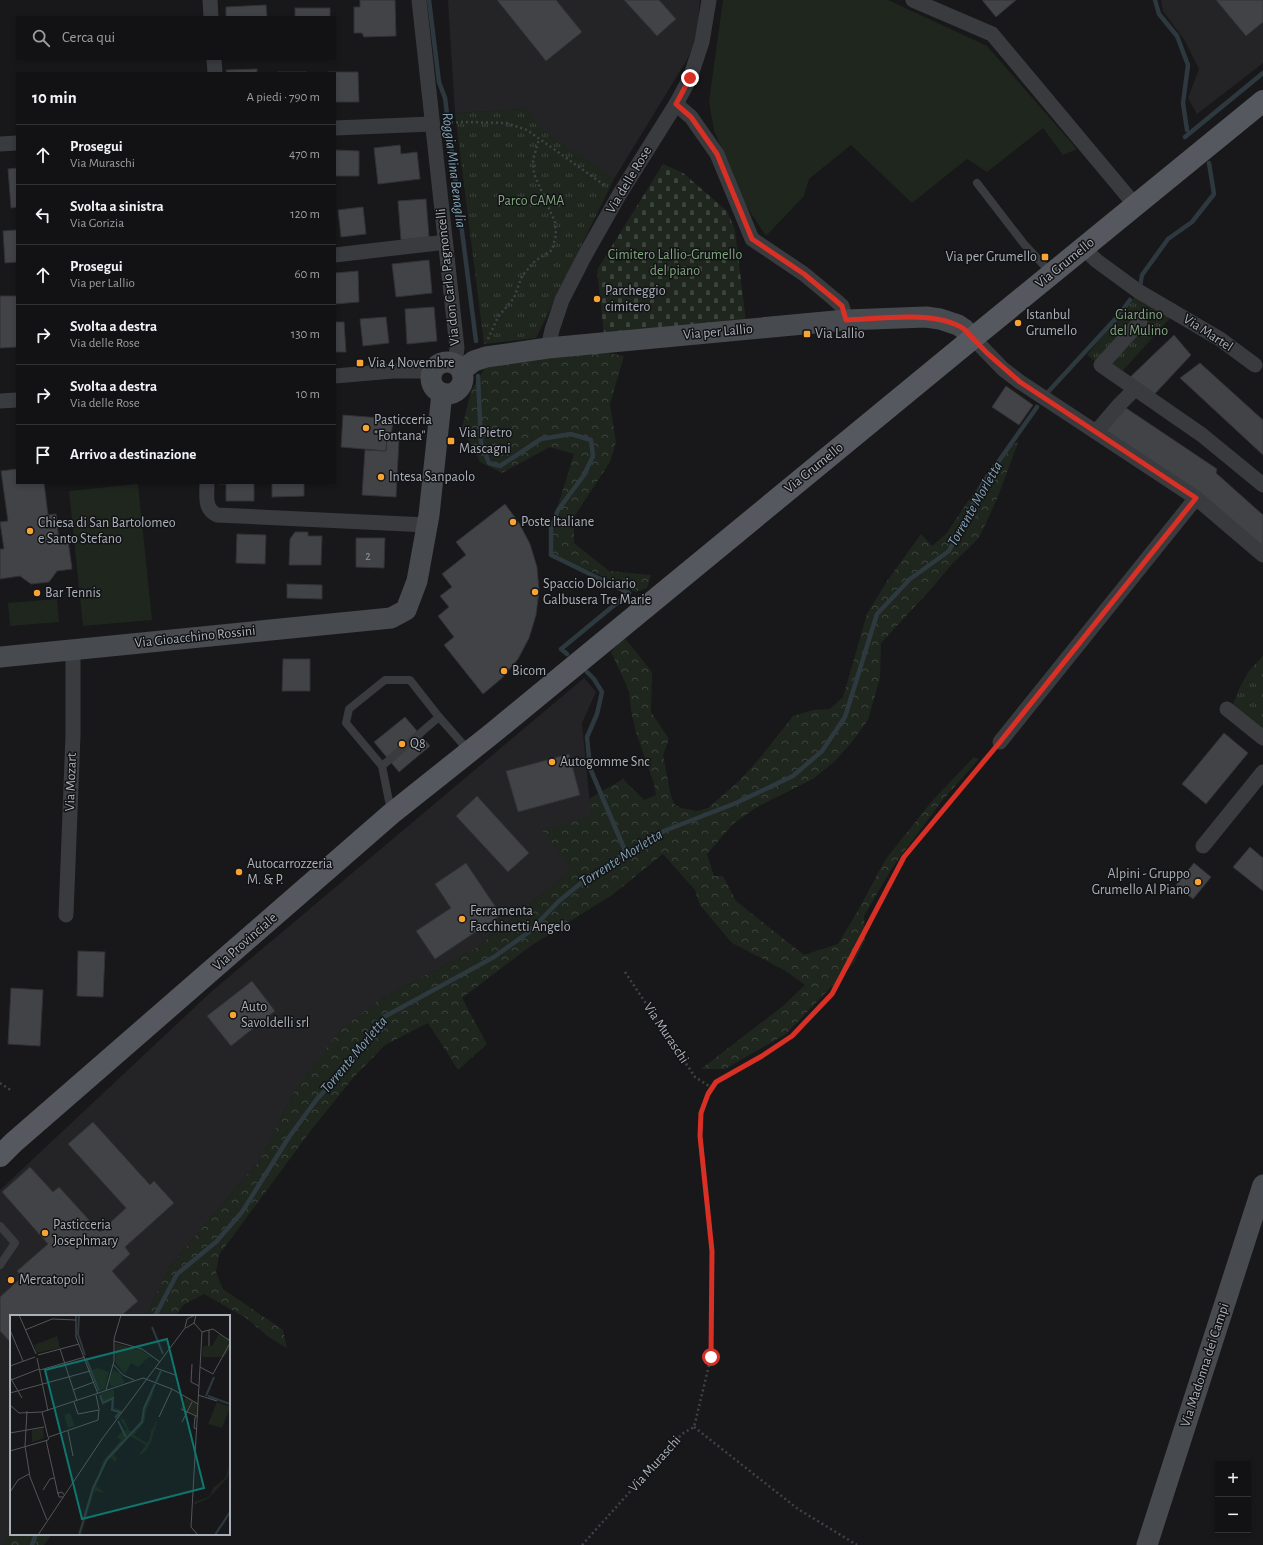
<!DOCTYPE html>
<html lang="it">
<meta charset="utf-8">
<style>
body{margin:0;font-family:"Alegreya Sans",sans-serif;background:#1b1b1d;color:#f1f3f6}
.controls{position:absolute;right:12px;bottom:12px;display:grid;overflow:hidden;border-radius:0px;box-shadow:0 2px 6px #0003}
.controls button{width:36px;height:36px;display:grid;place-items:center;padding:0;border:0;border-bottom:1px solid #313234;background:#121214;color:#f1f3f6;font:20px sans-serif}
.stop{position:absolute;width:12px;height:12px;margin:-9px;border:3px solid #d93025;border-radius:50%;background:#fff}
.stop.end{background:#d93025;border-color:#fff;box-shadow:0 1px 4px #0008}
.list{margin:0;padding:0;list-style:none}
h2{display:flex;justify-content:space-between;align-items:center;height:52px;margin:0;padding:0 16px;font-size:17px}
h2 small{font-size:13px;font-weight:400;color:#9c9ea0}
.list li{display:grid;grid-template-columns:26px 1fr auto;gap:12px;align-items:center;box-sizing:border-box;height:60px;padding:0 16px;border-top:1px solid #313234}
.list b{display:block;font-size:15px;white-space:nowrap}
.list p{margin:0;font-size:13px;white-space:nowrap;color:#9c9ea0}
.list em{font-size:13px;font-style:normal;color:#9c9ea0}
.icon{flex:none;width:22px;height:22px;fill:none;stroke:currentColor;stroke-width:2;stroke-linecap:round;stroke-linejoin:round}
.map{position:relative;flex:none;width:1263px;height:1545px;overflow:hidden}
.search{position:absolute;background:#121214;box-shadow:0 2px 6px #0003;left:16px;top:16px;width:320px;height:44px;display:flex;align-items:center;gap:10px;box-sizing:border-box;padding:0 14px;border-radius:0px;color:#9c9ea0;font-size:15px}
.panel{position:absolute;background:#121214;box-shadow:0 2px 6px #0003;left:16px;top:72px;width:320px;height:412px;border-radius:0px}
.map>svg:first-child{display:block}
.built{fill:#242427}
.green{fill:#1e261e}
.forest{fill:url(#forest-crowns)}
.cemetery{fill:url(#cemetery-stones)}
.park{fill:url(#park-tufts)}
.lines{fill:none;stroke-linecap:round;stroke-linejoin:round}
.stream{stroke:#2d393f;stroke-width:4.5}
.building{fill:#424347;stroke:#323236}
.path{stroke:#3f4246;stroke-width:2.5;stroke-dasharray:2 3;stroke-linecap:butt}
.lane{stroke:#393b3f;stroke-width:8}
.street{stroke:#393b3f;stroke-width:15}
.secondary{stroke:#474a4f;stroke-width:21}
.primary{stroke:#55585e;stroke-width:22}
.route{stroke:#d93025;stroke-width:5}
.poi-dot{fill:#f8a333;stroke:#131315;stroke-width:1.5}
.labels{text-anchor:middle;dominant-baseline:central;stroke-width:3;stroke-linejoin:round;paint-order:stroke}
.number-label{font-size:12px;fill:#90959d}
.street-label{font-size:14px;fill:#aab0ba;stroke:#131315}
.park-label{font-size:14px;fill:#82a680;stroke:#131315}
.poi-label{font-size:14px;fill:#aab0ba;stroke:#131315;text-anchor:start}
.water-label{font-size:15px;font-style:italic;fill:#80a2b6;stroke:#131315}
.inset-river{fill:none;stroke:#2d393f;stroke-width:2}
.inset-road{fill:none;stroke:#52555a;stroke-width:1}
.view{fill:#0f766e;fill-opacity:0.15;stroke:#0f766e;stroke-width:2}
.inset-edge{fill:none;stroke:#aab0ba;stroke-width:2}
</style>
<div class="map">
<svg width="1263" height="1545" viewBox="0 0 1263 1545">
<defs>
<pattern id="forest-crowns" width="20" height="18" patternUnits="userSpaceOnUse"><rect width="20" height="18" fill="#1e261e"/><path d="M2 6a3 3 0 1 1 6 0M12 15a3 3 0 1 1 6 0" fill="none" stroke="#3c433d"/></pattern>
<pattern id="cemetery-stones" width="16" height="16" patternUnits="userSpaceOnUse"><rect width="16" height="16" fill="#1e261e"/><path d="M2 7V4a2 2 0 0 1 4 0v3zM10 15v-3a2 2 0 0 1 4 0v3z" fill="#3c433d"/></pattern>
<pattern id="park-tufts" width="24" height="20" patternUnits="userSpaceOnUse"><rect width="24" height="20" fill="#1e261e"/><path d="M3 7l-1-3M5 7V3M7 7l1-3M15 17l-1-3M17 17v-4M19 17l1-3" fill="none" stroke="#3c433d"/></pattern>
</defs>
<rect width="100%" height="100%" fill="#18181a"/>
<!-- built -->
<g class="built">
<path d="M448,0H700L696,42L685,63L614,179L545,133L526,109L455,113Z"/>
<path d="M1161,0H1263V63L1197,114L1188,98L1199,69L1185,41L1163,11Z"/>
<path d="M584,678L596,692L582,723L591,815L571,870L476,948L379,1000L295,1090L261,1159L169,1267L146,1316H11V1532L3,1545H0V1190L211,992Z"/>
</g>
<!-- green -->
<g class="green">
<path d="M723,0H888L987,46L1077,149L1063,155L1043,128L987,172L967,159L912,203L851,145L809,179L804,196L766,236L739,195L730,168L714,130L709,102Z"/>
<path d="M138,484L152,620L83,626L69,491Z"/>
<path d="M57,599L59,622L10,626L8,603Z"/>
</g>
<!-- forest -->
<g class="forest">
<path d="M601,352L624,356L610,404L616,442L610,462L574,517V543L609,571L651,575L647,588L636,592L593,572L551,555V528L574,454L550,447L502,473L480,462L462,428L471,391L487,364Z"/>
<path d="M1019,440L997,499L979,538L952,564L932,588L881,643L880,678L868,720L852,742L835,761L813,779L757,807L733,824L707,854L714,876H723L736,901L804,955L838,944L860,907L885,860L932,801L974,757L979,759L941,802L892,868L864,916L865,940L854,963L786,1034L725,1069H701L783,1006L805,985L784,970L732,943L700,905L695,890L663,854L612,895L532,945L462,998L487,1044L458,1070L428,1023L385,1045L353,1078L312,1129L219,1255L216,1272L223,1289L283,1330L287,1348L270,1338L246,1318L204,1294L183,1305L176,1316H146L169,1267L261,1159L295,1090L340,1030L379,1000L476,948L571,870L543,831L591,815L589,799L623,779L644,800L656,795L654,784L635,729L631,710L629,691L611,652L624,637L652,672L651,712L669,739L663,755L671,796L674,804L681,808L697,811L708,808L739,781L759,759L793,716L813,710L830,709L843,697L867,614L887,581L921,534L932,546L946,534L993,464Z"/>
<path d="M11,1532V1534H52L44,1545H3Z"/>
</g>
<!-- cemetery -->
<path class="cemetery" d="M663,164L683,173L727,211L735,230L746,322L604,334L597,270Z"/>
<!-- park -->
<g class="park">
<path d="M526,109L546,133L614,179L536,338L484,344L455,113Z"/>
<path d="M1138,293L1173,315L1117,377L1087,355Z"/>
<path d="M1263,656V740L1229,713L1240,687L1249,671Z"/>
</g>
<g class="lines">
<!-- stream -->
<g class="stream">
<path d="M429,0L439,82L445,98L476,341"/>
<path d="M1155,0L1159,14L1177,36L1188,65L1183,103L1187,130"/>
<path d="M1185,137L1263,73"/>
<path d="M1140,287L1142,275L1168,239L1192,222L1214,194L1209,163"/>
<path d="M478,376L481,443L489,463L500,466L541,439L571,434L591,440L593,456L584,475L558,510L551,528V555L629,593L561,649L567,654"/>
<path d="M1048,392L1118,316L1130,300"/>
<path d="M587,672L594,679L602,692L597,714L587,737L590,768L626,853"/>
<path d="M155,1316L177,1274L216,1242L242,1212L289,1137L317,1099L353,1060L384,1017L494,957L529,932L559,901L591,875L626,853L664,831L736,803L793,776L822,751L845,717L877,614L910,579L949,551L984,482L1037,407"/>
<path d="M32,1545L36,1534"/>
</g>
</g>
<!-- building -->
<g class="building">
<path d="M360,0H395L396,36L364,37L362,33H354V7H360Z"/>
<path d="M497,0H556L582,32L546,61Z"/>
<path d="M624,0H659L676,19L657,36Z"/>
<path d="M982,0H1016L996,17Z"/>
<path d="M1216,0H1263V22L1246,36Z"/>
<path d="M266,5L267,17H226V7Z"/>
<rect x="295" y="8" width="35" height="9"/>
<path d="M257,69V73H227L226,70Z"/>
<rect x="278" y="72" width="28" height="1"/>
<path d="M328,72H358L359,102H335V73Z"/>
<path d="M400,145L401,154L417,152L420,179L378,184L374,148Z"/>
<path d="M335,150L359,151V176H335Z"/>
<path d="M17,168V207L11,208L8,169Z"/>
<path d="M426,199L429,237L401,240L398,201Z"/>
<path d="M363,207L366,234L341,237L338,210Z"/>
<path d="M17,230V262L5,263L3,231Z"/>
<path d="M429,260L432,293L396,297L392,264Z"/>
<path d="M358,271L359,302L335,304V273Z"/>
<path d="M0,296H17V347L0,348Z"/>
<path d="M434,307L437,341L407,344L405,309Z"/>
<path d="M386,317L389,343L363,346L360,319Z"/>
<path d="M335,322H344L346,352H335Z"/>
<path d="M1174,335L1191,355L1150,399L1125,382Z"/>
<path d="M1200,363L1263,420V455L1180,378Z"/>
<path d="M1006,386L1033,405L1019,425L992,407Z"/>
<path d="M1120,404L1217,469L1216,473L1263,515V550L1099,430Z"/>
<path d="M343,415L393,419L391,438H387L386,451L341,447Z"/>
<path d="M387,438L399,439L396,497L362,495L365,450L386,451Z"/>
<path d="M17,469V483H44L48,515L56,514L59,541L68,540L72,569L57,571L49,582L31,584L20,576L0,579V549H4L0,522L8,521L1,471Z"/>
<path d="M219,483H254V501H226V484H219Z"/>
<path d="M272,483H304V496L272,497Z"/>
<path d="M505,504L519,523L530,544L537,567L539,591L536,615L529,638L518,659L502,678L483,694L444,645L454,637L438,616L449,607L440,596L452,587L442,574L466,555L456,542Z"/>
<path d="M295,532H308V536H322L321,565H289L290,539Z"/>
<path d="M237,534L266,535L265,564L236,563Z"/>
<path d="M356,538H385L384,568L356,567Z"/>
<path d="M287,584L322,585V599L287,598Z"/>
<path d="M283,659H310V691H282Z"/>
<path d="M405,717L430,746L399,772L374,742Z"/>
<path d="M1224,733L1248,753L1206,804L1182,784Z"/>
<path d="M569,754L580,795L518,812L506,771Z"/>
<path d="M477,796L529,853L508,872L456,816Z"/>
<path d="M1250,847L1263,858V891L1233,867Z"/>
<path d="M466,863L501,915L435,959L416,931L451,908L435,884Z"/>
<path d="M1194,863L1211,877L1193,899L1176,885Z"/>
<path d="M78,951L105,952L103,997L77,996Z"/>
<path d="M252,981L275,1011L231,1046L207,1016Z"/>
<path d="M11,988L43,990L40,1046L8,1044Z"/>
<path d="M93,1122L150,1185L154,1181L174,1203L125,1247L130,1254L112,1271L138,1301L121,1316H11V1343L0,1331V1297L22,1277L17,1271L48,1244L2,1192L30,1167L53,1192L59,1187L100,1232L126,1208L68,1144Z"/>
</g>
<g class="lines">
<!-- path -->
<g class="path">
<path d="M446,123L462,122L506,123L527,130L607,187"/>
<path d="M488,339L498,317L514,298L522,276L535,261L552,250L556,235L555,222L534,174L533,160L539,139"/>
<path d="M625,972L695,1077L712,1088"/>
<path d="M0,1083L12,1091"/>
<path d="M694,1427L798,1509L857,1545"/>
<path d="M582,1545L682,1434L694,1427L711,1357L712,1251L700,1136L701,1113L708,1095L716,1082L761,1057L792,1036L832,994L904,857L992,752"/>
</g>
<!-- lane -->
<g class="lane">
<path d="M977,183L1024,244L1051,273"/>
<path d="M382,766L346,723L349,709L385,680H410L439,717"/>
<path d="M391,811L382,766L439,717L469,751"/>
<path d="M0,1226L15,1243L0,1265"/>
</g>
<!-- street -->
<g class="street">
<path d="M210,0L211,17"/>
<path d="M419,0L457,348L455,363"/>
<path d="M913,0L992,34L1135,205"/>
<path d="M214,59L215,73"/>
<path d="M676,104L691,117L717,154L752,239L804,274L834,299L842,306L846,320"/>
<path d="M335,128L431,124"/>
<path d="M0,144L17,143"/>
<path d="M1083,248L1097,261L1138,291L1220,339L1255,365"/>
<path d="M335,255L438,243L445,241"/>
<path d="M1140,322L1101,365L1202,435L1263,485"/>
<path d="M973,338L1003,369L1020,382L1196,498L1263,555"/>
<path d="M548,348L552,330L562,300L584,257L619,195L676,104L690,78L702,42L709,0"/>
<path d="M335,376L393,371H432"/>
<path d="M0,401L17,400"/>
<path d="M1096,432L1120,404L1135,389"/>
<path d="M207,483C207,496 204,509 217,515L427,525"/>
<path d="M1227,709L1263,738"/>
<path d="M1000,742L1196,498"/>
<path d="M1203,846L1263,772"/>
<path d="M66,915L73,735V649"/>
</g>
<!-- secondary -->
<g class="secondary">
<circle cx="447" cy="378" r="16"/>
<path d="M462,370L474,361L486,357L548,348L846,320L926,317L940,319L958,325L964,329L973,338"/>
<path d="M0,657L391,618L406,610L417,581L429,515L442,393"/>
<path d="M1147,1545L1263,1185"/>
</g>
<!-- primary -->
<path class="primary" d="M0,1156L13,1143L391,814L494,732L973,338L1263,101"/>
</g>
<g class="lines">
<!-- route -->
<path class="route" d="M690,78L676,104L691,117L717,154L752,239L804,274L834,299L842,306L846,320C879,319 936,310 964,329L987,353L1020,382L1196,498L1000,742L904,857L832,994L792,1036L762,1056L716,1082L708,1094L701,1113L700,1136L712,1251L711,1357"/>
</g>
<!-- markers -->
<g class="poi-dot">
<rect x="1041" y="253" width="8" height="8" rx="2"/>
<circle cx="597" cy="299" r="4"/>
<circle cx="1018" cy="323" r="4"/>
<rect x="803" y="330" width="8" height="8" rx="2"/>
<rect x="356" y="359" width="8" height="8" rx="2"/>
<circle cx="366" cy="428" r="4"/>
<rect x="447" y="437" width="8" height="8" rx="2"/>
<circle cx="381" cy="477" r="4"/>
<circle cx="513" cy="522" r="4"/>
<circle cx="30" cy="531" r="4"/>
<circle cx="535" cy="592" r="4"/>
<circle cx="37" cy="593" r="4"/>
<circle cx="504" cy="671" r="4"/>
<circle cx="402" cy="744" r="4"/>
<circle cx="552" cy="762" r="4"/>
<circle cx="239" cy="872" r="4"/>
<circle cx="1198" cy="882" r="4"/>
<circle cx="462" cy="919" r="4"/>
<circle cx="233" cy="1015" r="4"/>
<circle cx="45" cy="1233" r="4"/>
<circle cx="11" cy="1280" r="4"/>
</g>
<g class="labels">
<!-- number labels -->
<g class="number-label">
<text x="368" y="556">2</text>
</g>
<!-- street labels -->
<g class="street-label">
<text transform="translate(629 180) rotate(-59)">Via delle Rose</text>
<text transform="translate(1065 263) rotate(-39)">Via Grumello</text>
<text transform="translate(448 277) rotate(-96)">Via don Carlo Pagnoncelli</text>
<text transform="translate(718 332) rotate(-5)">Via per Lallio</text>
<text transform="translate(1208 333) rotate(33)">Via Martel</text>
<text transform="translate(814 468) rotate(-39)">Via Grumello</text>
<text transform="translate(195 637) rotate(-6)">Via Gioacchino Rossini</text>
<text transform="translate(71 782) rotate(-88)">Via Mozart</text>
<text transform="translate(245 942) rotate(-41)">Via Provinciale</text>
<text transform="translate(666 1033) rotate(56)">Via Muraschi</text>
<text transform="translate(1205 1365) rotate(-72)">Via Madonna dei Campi</text>
<text transform="translate(655 1464) rotate(-48)">Via Muraschi</text>
</g>
<!-- park labels -->
<g class="park-label">
<text x="531" y="201">Parco CAMA</text>
<text x="675" y="255">Cimitero Lallio-Grumello<tspan x="675" dy="16">del piano</tspan></text>
<text x="1139" y="315">Giardino<tspan x="1139" dy="16">del Mulino</tspan></text>
</g>
<!-- poi labels -->
<g class="poi-label">
<text x="1037" y="257" text-anchor="end">Via per Grumello</text>
<text x="605" y="291">Parcheggio<tspan x="605" dy="16">cimitero</tspan></text>
<text x="1026" y="315">Istanbul<tspan x="1026" dy="16">Grumello</tspan></text>
<text x="815" y="334">Via Lallio</text>
<text x="368" y="363">Via 4 Novembre</text>
<text x="374" y="420">Pasticceria<tspan x="374" dy="16">"Fontana"</tspan></text>
<text x="459" y="433">Via Pietro<tspan x="459" dy="16">Mascagni</tspan></text>
<text x="389" y="477">Intesa Sanpaolo</text>
<text x="521" y="522">Poste Italiane</text>
<text x="38" y="523">Chiesa di San Bartolomeo<tspan x="38" dy="16">e Santo Stefano</tspan></text>
<text x="543" y="584">Spaccio Dolciario<tspan x="543" dy="16">Galbusera Tre Marie</tspan></text>
<text x="45" y="593">Bar Tennis</text>
<text x="512" y="671">Bicom</text>
<text x="410" y="744">Q8</text>
<text x="560" y="762">Autogomme Snc</text>
<text x="247" y="864">Autocarrozzeria<tspan x="247" dy="16">M. &amp; P.</tspan></text>
<text x="1190" y="874" text-anchor="end">Alpini - Gruppo<tspan x="1190" dy="16">Grumello Al Piano</tspan></text>
<text x="470" y="911">Ferramenta<tspan x="470" dy="16">Facchinetti Angelo</tspan></text>
<text x="241" y="1007">Auto<tspan x="241" dy="16">Savoldelli srl</tspan></text>
<text x="53" y="1225">Pasticceria<tspan x="53" dy="16">Josephmary</tspan></text>
<text x="19" y="1280">Mercatopoli</text>
</g>
<!-- water labels -->
<g class="water-label">
<text transform="translate(454 170) rotate(83)">Roggia Mina Benaglia</text>
<text transform="translate(975 504) rotate(-60)">Torrente Morletta</text>
<text transform="translate(621 858) rotate(-32)">Torrente Morletta</text>
<text transform="translate(354 1055) rotate(-50)">Torrente Morletta</text>
</g>
</g>
<!-- overview -->
<g transform="translate(10 1315)">
<rect width="220" height="220" fill="#18181a"/>
<path d="M105,28L131,35L143,43L139,42L128,52L121,48L115,59L106,48ZM207,87L220,92L212,113L198,109ZM60,98L65,111L58,113L54,100Z" fill="#1e261e"/>
<path d="M144,73L142,83L136,96L135,106L124,120L136,128L139,126L141,116L148,104L141,127L136,136L128,141L136,130L120,121L104,140L107,144L105,147L101,143L97,146L86,171L95,178L84,176L74,211L71,220H68L93,146L111,125L107,122L114,115L117,116L110,103L114,104L119,116H123L133,102L135,89ZM104,74V93L112,95L111,97L102,95L101,85L95,88L90,85L91,78ZM220,149L218,162L199,183L184,190V187L199,182L204,172L215,163ZM220,195L215,208L203,220L213,206Z" fill="#1e261e"/>
<path d="M103,55L110,58L115,68L101,72L99,66Z" fill="#1e261e"/>
<path d="M209,19L215,23H220V34L214,42H192L193,31H202ZM47,21L50,33L26,38L24,30ZM88,53L99,57L95,74L90,76L82,55ZM176,81L188,89L187,101L171,94ZM33,113L34,123L22,127V115Z" fill="#1e261e"/>
<path class="inset-river" d="M69,0L68,19L75,40M142,12L153,39M76,43L89,76M146,67L151,56M90,80L93,88L103,83L102,95L110,97L105,103M196,81L204,62M198,81L220,89M108,106L116,122M69,220L83,173L97,144L132,107L134,93L145,69M205,220L220,197"/>
<path class="inset-road" d="M9,0L26,39M66,0V22L88,79M184,8L192,17L181,212L188,220M176,13L184,8L186,0M0,15L13,46M15,15L42,4L66,5M199,15L203,14L220,26M192,17L199,15V31M104,26L132,34L150,47M50,34L67,86M28,40L69,29M27,43L38,96M103,49L113,60L124,65M182,49L181,67L189,71M0,51L25,42M190,52L203,59L220,28M146,53L165,60M30,55L75,42M0,62L12,83M1,65L29,54M63,75L84,67M96,75L104,46V24L111,0M0,78L80,56M188,80L207,86M64,87L68,99L89,95M0,90L9,98L32,97L133,63L162,74L188,89M171,94L186,101M17,96L15,131L20,162L37,205M32,97L38,122M149,102L162,74M172,107L182,87M187,114L184,113L185,102L188,100M58,116L63,141M0,118L34,112M36,125L48,179M0,136L38,125L39,122L88,105L89,94L86,80M33,175L40,164L44,163M0,177L8,165L19,159M53,182H49L48,178L52,177L54,180M28,220L92,124L175,13L177,4L185,0"/>
<path class="view" d="M157,24L194,173L72,204L35,55Z"/>
<rect width="220" height="220" class="inset-edge"/>
</g>
</svg>
<div class="controls">
<button>+</button>
<button>−</button>
</div>
<div class="stop" style="left:711px;top:1357px"></div>
<div class="stop end" style="left:690px;top:78px"></div>
<div class="search"><svg class="icon" aria-label="search" viewBox="0 0 24 24"><circle cx="10" cy="10" r="6"/><path d="M15 15l6 6"/></svg>Cerca qui</div>
<section class="panel">
<h2>10 min<small>A piedi · 790 m</small></h2>
<ul class="list">
<li><svg class="icon" aria-label="ahead" viewBox="0 0 24 24"><path d="M12 20V5M6 11l6-6 6 6"/></svg><div><b>Prosegui</b><p>Via Muraschi</p></div><em>470 m</em></li>
<li><svg class="icon" aria-label="left" viewBox="0 0 24 24"><path d="M17 20v-9H6M10 6l-5 5 5 5"/></svg><div><b>Svolta a sinistra</b><p>Via Gorizia</p></div><em>120 m</em></li>
<li><svg class="icon" aria-label="ahead" viewBox="0 0 24 24"><path d="M12 20V5M6 11l6-6 6 6"/></svg><div><b>Prosegui</b><p>Via per Lallio</p></div><em>60 m</em></li>
<li><svg class="icon" aria-label="right" viewBox="0 0 24 24"><path d="M7 20v-9h11M14 6l5 5-5 5"/></svg><div><b>Svolta a destra</b><p>Via delle Rose</p></div><em>130 m</em></li>
<li><svg class="icon" aria-label="right" viewBox="0 0 24 24"><path d="M7 20v-9h11M14 6l5 5-5 5"/></svg><div><b>Svolta a destra</b><p>Via delle Rose</p></div><em>10 m</em></li>
<li><svg class="icon" aria-label="arrive" viewBox="0 0 24 24"><path d="M6 21V4h12l-3 4 3 4H6"/></svg><div><b>Arrivo a destinazione</b></div></li>
</ul>
</section>
</div>
